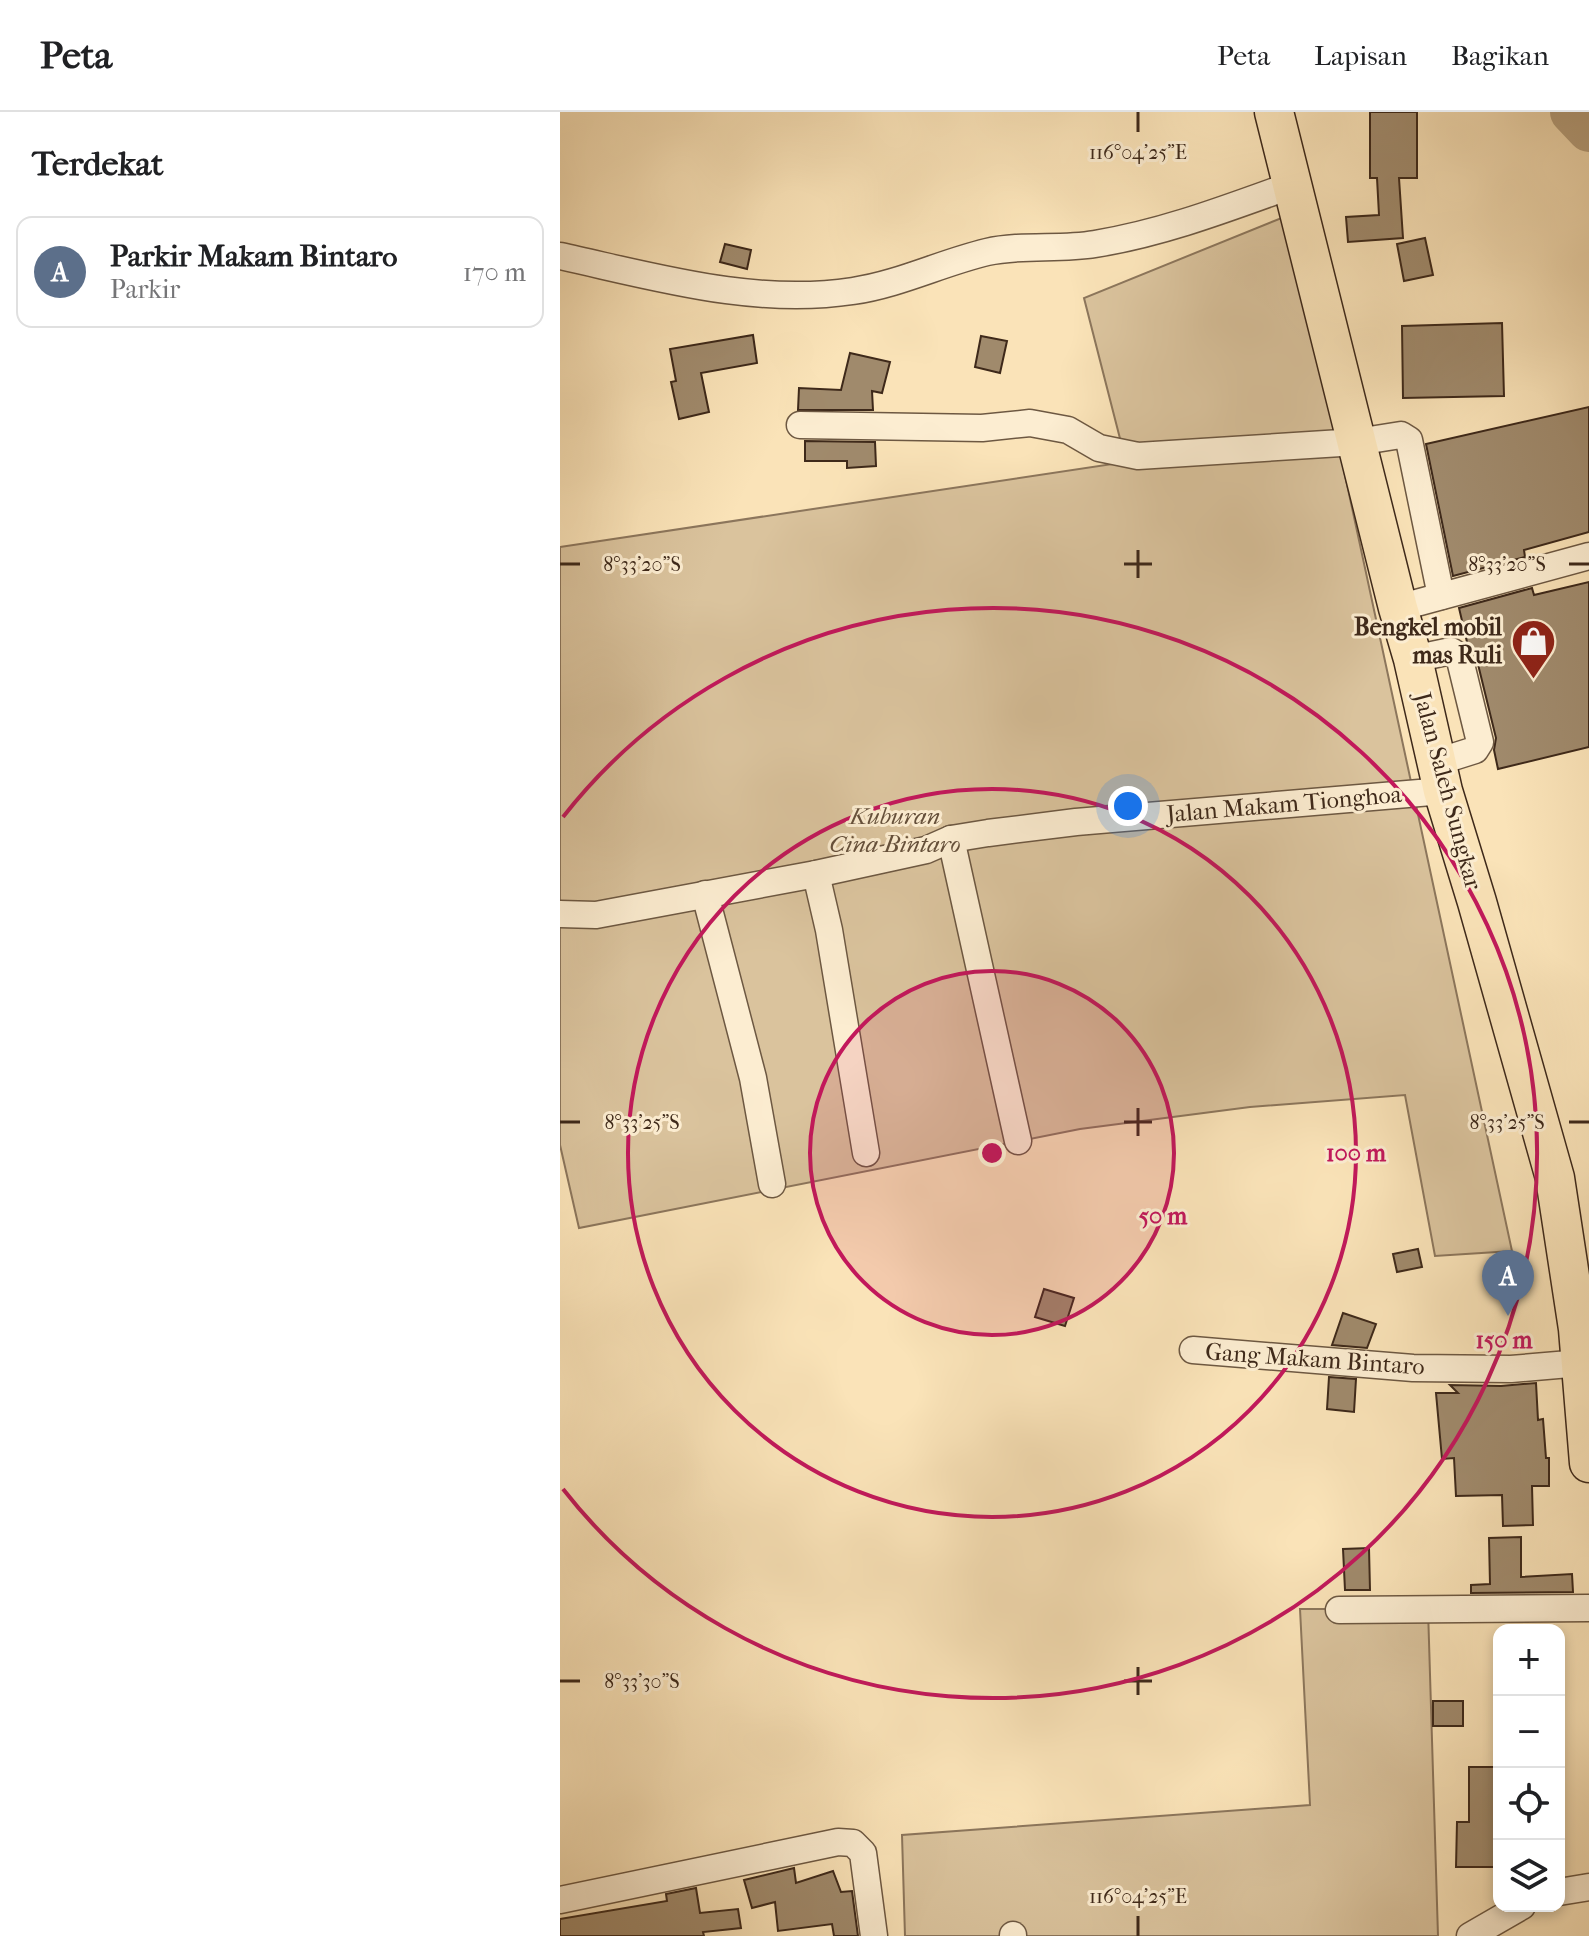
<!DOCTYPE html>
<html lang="id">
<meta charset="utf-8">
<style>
body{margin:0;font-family:"IM FELL French Canon",serif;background:#f6f6f6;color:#202124}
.controls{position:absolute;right:24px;bottom:24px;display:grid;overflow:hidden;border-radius:16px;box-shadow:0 4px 12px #0003}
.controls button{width:72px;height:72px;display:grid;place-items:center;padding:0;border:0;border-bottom:2px solid #e0e0e0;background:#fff;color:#202124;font:40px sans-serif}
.you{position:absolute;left:568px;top:694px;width:28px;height:28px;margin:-20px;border:6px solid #fff;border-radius:50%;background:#1a73e8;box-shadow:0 0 0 12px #1a73e833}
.badge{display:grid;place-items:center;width:52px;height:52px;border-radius:50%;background:#8f2418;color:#fff;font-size:26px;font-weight:700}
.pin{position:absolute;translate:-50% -66px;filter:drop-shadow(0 2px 4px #0008)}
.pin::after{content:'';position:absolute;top:42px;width:28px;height:24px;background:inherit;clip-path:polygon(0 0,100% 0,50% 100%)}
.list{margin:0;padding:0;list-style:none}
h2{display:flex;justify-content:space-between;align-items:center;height:104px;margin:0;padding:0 32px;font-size:34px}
h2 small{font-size:26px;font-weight:400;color:#757577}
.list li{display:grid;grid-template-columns:52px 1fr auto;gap:24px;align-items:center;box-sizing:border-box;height:112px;margin:0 16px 16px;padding:0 16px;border:2px solid #e0e0e0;border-radius:16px}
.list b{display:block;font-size:30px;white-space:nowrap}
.list p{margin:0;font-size:26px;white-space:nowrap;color:#757577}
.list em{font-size:26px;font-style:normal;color:#757577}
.icon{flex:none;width:44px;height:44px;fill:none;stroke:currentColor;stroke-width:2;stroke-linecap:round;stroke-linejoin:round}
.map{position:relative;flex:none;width:1029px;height:1824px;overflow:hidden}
header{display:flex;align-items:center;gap:48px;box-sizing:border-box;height:112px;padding:0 40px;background:#fff;border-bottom:2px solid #e0e0e0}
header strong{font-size:38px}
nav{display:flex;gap:44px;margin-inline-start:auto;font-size:28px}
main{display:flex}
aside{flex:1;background:#fff}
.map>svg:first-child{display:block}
.green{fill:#dac39d;stroke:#8c765c;stroke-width:2}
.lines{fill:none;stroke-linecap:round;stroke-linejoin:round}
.river{stroke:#baa482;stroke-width:44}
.building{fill:#a08a6c;stroke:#3e291a;stroke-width:2}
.minor-casing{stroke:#6d5842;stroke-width:29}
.highway-casing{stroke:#3e291a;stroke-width:41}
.minor{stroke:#fcedd1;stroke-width:26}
.highway{stroke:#fae3b8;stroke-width:38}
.ticks{fill:none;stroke:#3e291a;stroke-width:3}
.ring{fill:none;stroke:#c2185b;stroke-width:4}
.labels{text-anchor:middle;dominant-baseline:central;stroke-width:6;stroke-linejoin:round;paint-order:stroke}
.poi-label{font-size:24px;font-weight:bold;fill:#3e291a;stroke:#fcedd1;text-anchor:end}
.street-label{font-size:24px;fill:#3e291a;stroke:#fcedd1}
.park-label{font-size:24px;font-style:italic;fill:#65503b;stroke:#fcedd1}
.ticks-label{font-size:20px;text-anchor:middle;fill:#3e291a;stroke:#fcedd1;stroke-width:6;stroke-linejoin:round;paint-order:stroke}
.centre{fill:#c2185b;stroke:#fcedd1;stroke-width:4}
.ring-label{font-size:24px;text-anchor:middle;font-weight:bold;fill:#c2185b;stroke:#fcedd1;stroke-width:6;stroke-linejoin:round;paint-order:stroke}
</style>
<header>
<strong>Peta</strong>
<nav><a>Peta</a><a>Lapisan</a><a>Bagikan</a></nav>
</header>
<main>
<aside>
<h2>Terdekat<small></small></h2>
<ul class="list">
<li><span class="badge" style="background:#5c6f8a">A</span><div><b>Parkir Makam Bintaro</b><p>Parkir</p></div><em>170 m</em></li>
</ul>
</aside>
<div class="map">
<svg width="1029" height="1824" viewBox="0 0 1029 1824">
<rect width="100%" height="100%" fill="#fae3b8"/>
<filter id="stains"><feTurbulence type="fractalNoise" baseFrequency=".0025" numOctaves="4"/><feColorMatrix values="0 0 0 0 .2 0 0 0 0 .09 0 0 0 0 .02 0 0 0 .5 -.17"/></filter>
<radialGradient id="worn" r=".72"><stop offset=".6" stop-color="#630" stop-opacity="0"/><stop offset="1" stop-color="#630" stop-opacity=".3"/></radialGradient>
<!-- green -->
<g class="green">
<path d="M729,103L952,1139L875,1144L845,983L690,995L520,1017L19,1116L0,1033V435L566,350L524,186Z"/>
<path d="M740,1497H868L878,1824H345L342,1723L750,1693Z"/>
</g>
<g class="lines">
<!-- river -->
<path class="river" d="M1012,0L1029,18"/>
</g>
<!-- building -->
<g class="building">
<path d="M810,0H857V66H839L843,126L788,130L786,105L819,103L817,66H810Z"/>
<path d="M865,126L873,163L844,169L837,132Z"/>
<path d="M165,132L191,138L187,157L160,150Z"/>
<path d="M942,211L944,284L843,286L842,214Z"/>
<path d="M193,223L197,251L141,261L149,300L119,307L111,270L116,269L110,237Z"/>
<path d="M421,224L447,229L440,261L415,255Z"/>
<path d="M290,241L330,250L322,281L312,279L313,298H238L239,276L281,278Z"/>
<path d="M1029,295V420L964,438L965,445L893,464L866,332Z"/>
<path d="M245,329L315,330L316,354L287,356V349H245Z"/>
<path d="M1029,470V635L938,657L934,638L936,626L915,540L907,530L899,496L972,476L974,483Z"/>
<path d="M858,1137L862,1155L837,1160L833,1142Z"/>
<path d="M484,1177L514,1186L505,1214L475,1205Z"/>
<path d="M783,1201L816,1212L807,1236L772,1233Z"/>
<path d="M769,1265L796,1267L794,1300L767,1297Z"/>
<path d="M976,1271L978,1308L983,1307L986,1346H989V1374H972L973,1413L943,1414L942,1383L896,1384L894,1346L882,1347L876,1281H898L890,1273L941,1274Z"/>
<path d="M961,1425V1465L1012,1462L1013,1480L911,1481V1473L930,1472L929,1426Z"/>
<path d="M809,1436L810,1478H785L783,1437Z"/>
<rect x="873" y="1589" width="30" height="25"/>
<path d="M909,1655H939V1755H896L897,1710H909Z"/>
<path d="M234,1756L236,1771L273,1759L281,1780L292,1779L298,1824H274L272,1812L218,1819L215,1790L192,1796L184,1768Z"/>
<path d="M136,1776L140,1801L178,1797L181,1816L143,1820L144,1824H0V1807L107,1789L106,1782Z"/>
</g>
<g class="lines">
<defs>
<g id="minor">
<path d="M0,144C96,165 194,194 293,179C340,172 381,151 427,140C462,132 500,138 535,132C603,121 668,96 732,73"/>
<path d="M240,313L422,316L470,311L508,318L539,336L578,344L797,330L841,323L849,328L881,484"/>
<path d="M838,496L1029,444"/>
<path d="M853,547L891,539L899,544L920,630L915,638L877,650"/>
<path d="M391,727L458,1029"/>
<path d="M256,762L269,818L306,1041"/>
<path d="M145,782L193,966L212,1072"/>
<path d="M0,802L36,803L256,762L366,738L391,727L428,721L516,710L883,679"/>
<path d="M633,1238L853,1256L951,1257L1021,1251"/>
<path d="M779,1498L1029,1496"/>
<path d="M999,1780L1029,1775"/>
<path d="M0,1788L278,1730L293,1731L303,1741L314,1824"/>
<path d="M453,1823V1824"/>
<path d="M910,1824L962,1794"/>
</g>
<path id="highway" d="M714,0L838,496L853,547L883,679L917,790L995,1066L1018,1217L1029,1351"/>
</defs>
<!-- minor casing -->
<use href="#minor" class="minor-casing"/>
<!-- highway casing -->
<use href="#highway" class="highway-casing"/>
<!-- minor -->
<use href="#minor" class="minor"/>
<!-- highway -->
<use href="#highway" class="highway"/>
</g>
<!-- ticks -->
<path class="ticks" d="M578,0V20M578,438V466M0,452H20M564,452H592M1009,452H1029M578,996V1024M0,1010H20M564,1010H592M1009,1010H1029M578,1555V1583M0,1569H20M564,1569H592M578,1804V1824"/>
<!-- distance rings -->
<circle cx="432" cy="1041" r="182" fill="#c2185b" fill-opacity=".12"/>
<g class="ring">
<circle cx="432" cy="1041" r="182"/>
<circle cx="432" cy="1041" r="364"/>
<path d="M3 705A545 545 0 1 1 3 1377"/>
</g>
<!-- icons -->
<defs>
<symbol id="shop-pin" viewBox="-11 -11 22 30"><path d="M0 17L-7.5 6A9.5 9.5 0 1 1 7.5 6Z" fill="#8f2418" stroke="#fcedd1"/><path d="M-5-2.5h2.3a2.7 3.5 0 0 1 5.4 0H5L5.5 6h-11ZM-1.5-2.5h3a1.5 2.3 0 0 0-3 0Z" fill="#fff"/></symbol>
</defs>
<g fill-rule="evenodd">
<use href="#shop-pin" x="948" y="504" width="51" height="69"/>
</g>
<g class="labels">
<!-- poi labels -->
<g class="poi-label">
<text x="942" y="515">Bengkel mobil<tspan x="942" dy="28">mas Ruli</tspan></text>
</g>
<!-- street labels -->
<g class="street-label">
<text transform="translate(888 679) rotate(75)">Jalan Saleh Sungkar</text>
<text transform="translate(724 692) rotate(-5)">Jalan Makam Tionghoa</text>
<text transform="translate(755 1247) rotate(4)">Gang Makam Bintaro</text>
</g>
<!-- park labels -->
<g class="park-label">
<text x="335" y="704">Kuburan<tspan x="335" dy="28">Cina Bintaro</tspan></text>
</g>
</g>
<g class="ticks-label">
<text x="578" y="47">116°04'25"E</text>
<text x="82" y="459">8°33'20"S</text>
<text x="947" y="459">8°33'20"S</text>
<text x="82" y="1017">8°33'25"S</text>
<text x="947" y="1017">8°33'25"S</text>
<text x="82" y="1576">8°33'30"S</text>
<text x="578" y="1791">116°04'25"E</text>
</g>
<circle cx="432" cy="1041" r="12" class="centre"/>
<g class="ring-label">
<text x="796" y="1049">100 m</text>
<text x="603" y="1112">50 m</text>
<text x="944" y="1236">150 m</text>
</g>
<rect width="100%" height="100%" filter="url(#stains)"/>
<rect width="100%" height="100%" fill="url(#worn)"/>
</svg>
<div class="controls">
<button>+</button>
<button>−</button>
<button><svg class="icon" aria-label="locate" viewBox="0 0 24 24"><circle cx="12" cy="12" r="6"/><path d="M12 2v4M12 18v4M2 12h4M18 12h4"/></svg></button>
<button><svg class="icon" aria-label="layers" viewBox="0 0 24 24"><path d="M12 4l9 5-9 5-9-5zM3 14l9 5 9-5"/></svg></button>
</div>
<div class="you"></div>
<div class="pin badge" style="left:948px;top:1204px;background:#5c6f8a">A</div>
</div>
</main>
